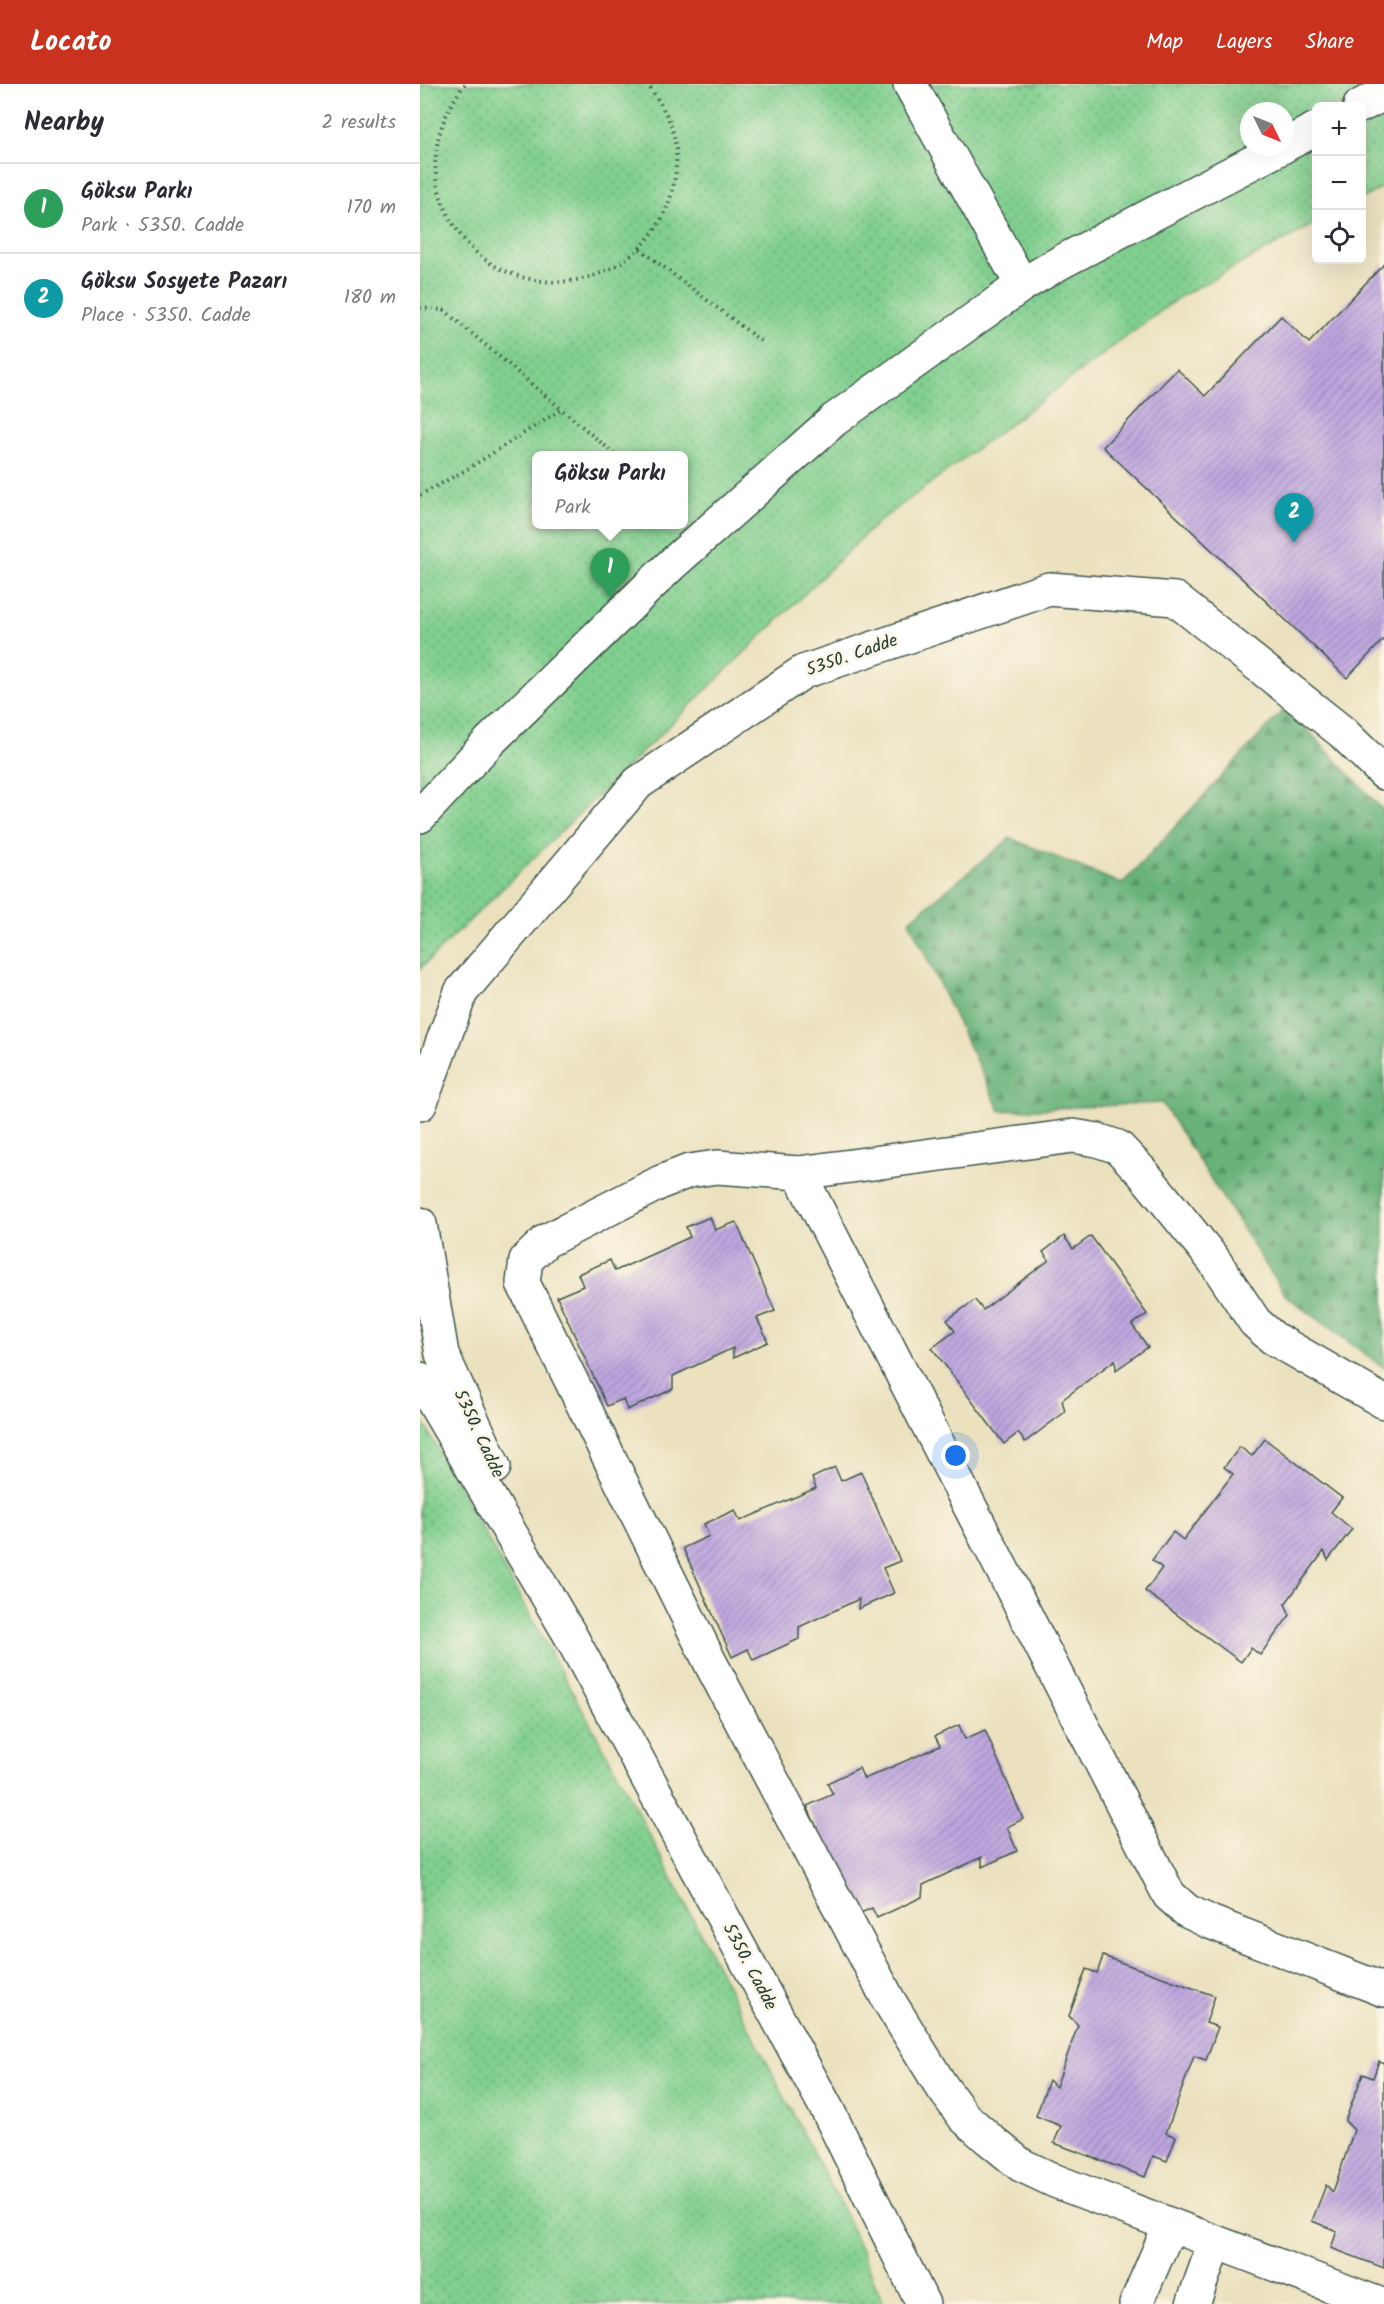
<!DOCTYPE html>
<meta charset="utf-8">
<style>
body{margin:0;font-family:Kalam,sans-serif;background:#f7f7f7;color:#2b2b33}
.controls{position:absolute;right:18px;top:18px;display:grid;overflow:hidden;border-radius:9px;box-shadow:0 6px 24px #0002}
.controls button{width:54px;height:54px;display:grid;place-items:center;padding:0;border:0;border-bottom:2px solid #e1e1e2;background:#fff;color:#2b2b33;font:30px sans-serif}
.compass{position:absolute;left:820px;top:18px;width:54px;height:54px;border-radius:50%;background:#fff;box-shadow:0 6px 24px #0002;rotate:133deg}
.you{position:absolute;left:536px;top:1372px;width:21px;height:21px;margin:-15px;border:4px solid #fff;border-radius:50%;background:#1a73e8;box-shadow:0 0 0 9px #1a73e833}
.badge{display:grid;place-items:center;width:39px;height:39px;border-radius:50%;background:#c8321e;color:#fff;font-size:20px;font-weight:700}
.pin{position:absolute;translate:-50% -50px;filter:drop-shadow(0 2px 3px #0008)}
.pin::after{content:'';position:absolute;top:32px;width:21px;height:18px;background:inherit;clip-path:polygon(0 0,100% 0,50% 100%)}
.popup{position:absolute;left:112px;top:367px;width:156px;height:78px;box-sizing:border-box;display:grid;place-content:center;border-radius:9px;background:#fff;filter:drop-shadow(0 2px 4px #0005);font-size:20px;white-space:nowrap;color:#7c7c81}
.popup b{font-size:22px;color:#2b2b33}
.popup::after{content:'';position:absolute;left:50%;top:100%;margin-left:-12px;border:12px solid transparent;border-top-color:#fff}
.list{margin:0;padding:0;list-style:none}
h2{display:flex;justify-content:space-between;align-items:center;height:78px;margin:0;padding:0 24px;font-size:26px}
h2 small{font-size:20px;font-weight:400;color:#7c7c81}
.list li{display:grid;grid-template-columns:39px 1fr auto;gap:18px;align-items:center;box-sizing:border-box;height:90px;padding:0 24px;border-top:2px solid #e1e1e2}
.list b{display:block;font-size:22px;white-space:nowrap}
.list p{margin:0;font-size:20px;white-space:nowrap;color:#7c7c81}
.list em{font-size:20px;font-style:normal;color:#7c7c81}
.icon{flex:none;width:33px;height:33px;fill:none;stroke:currentColor;stroke-width:2;stroke-linecap:round;stroke-linejoin:round}
.map{position:relative;flex:none;width:964px;height:2220px;overflow:hidden}
header{display:flex;align-items:center;gap:36px;box-sizing:border-box;height:84px;padding:0 30px;background:#c8321e;color:#fff}
header strong{font-size:28px}
nav{display:flex;gap:33px;margin-inline-start:auto;font-size:21px}
main{display:flex}
aside{flex:1;background:#fff}
.map>svg:first-child{display:block}
.forest{fill:url(#forest-firs);stroke:#447857;stroke-width:1.5}
.park{fill:url(#park-dots);stroke:#508662;stroke-width:1.5;fill-rule:evenodd}
.building{fill:url(#building-hatch)}
.lines{fill:none;stroke-linecap:round;stroke-linejoin:round}
.minor-casing{stroke:#3e5649;stroke-width:36}
.path{stroke:#3e5649;stroke-width:4;stroke-dasharray:1.5 4.5;stroke-linecap:butt}
.minor{stroke:#fff;stroke-width:33}
.labels{text-anchor:middle;dominant-baseline:central;stroke-width:5;stroke-linejoin:round;paint-order:stroke}
.street-label{font-size:18px;fill:#1f3d34;stroke:#fcf5e5}
</style>
<header>
<strong>Locato</strong>
<nav><a>Map</a><a>Layers</a><a>Share</a></nav>
</header>
<main>
<aside>
<h2>Nearby<small>2 results</small></h2>
<ul class="list">
<li><span class="badge" style="background:#2e9e5b">1</span><div><b>Göksu Parkı</b><p>Park · 5350. Cadde</p></div><em>170 m</em></li>
<li><span class="badge" style="background:#0f9aa8">2</span><div><b>Göksu Sosyete Pazarı</b><p>Place · 5350. Cadde</p></div><em>180 m</em></li>
</ul>
</aside>
<div class="map">
<svg width="964" height="2220" viewBox="0 0 964 2220">
<defs>
<pattern id="forest-firs" width="22" height="20" patternUnits="userSpaceOnUse" patternTransform="scale(1.5)"><rect width="22" height="20" fill="#68b27a"/><path d="M5 1l3.5 6h-7zM16 11l3.5 6h-7z" fill="#559265"/></pattern>
<pattern id="park-dots" width="8" height="8" patternUnits="userSpaceOnUse" patternTransform="scale(1.5)"><rect width="8" height="8" fill="#80cf8f"/><path d="M2 2h.1M6 6h.1" fill="none" stroke="#68a976" stroke-width="1.8" stroke-linecap="round"/></pattern>
<pattern id="building-hatch" width="6" height="6" patternUnits="userSpaceOnUse" patternTransform="scale(1.5)"><rect width="6" height="6" fill="#bea5df"/><path d="M-1 1l2-2M0 6l6-6M5 7l2-2" fill="none" stroke="#9a88b6"/></pattern>
</defs>
<rect width="100%" height="100%" fill="#fcf5e5"/>
<filter id="ink" filterUnits="userSpaceOnUse"><feTurbulence type="fractalNoise" baseFrequency=".0167" numOctaves="2"/><feDisplacementMap in="SourceGraphic" scale="12" xChannelSelector="R" yChannelSelector="G"/><feConvolveMatrix kernelMatrix="1 2 1 2 8 2 1 2 1" color-interpolation-filters="sRGB"/></filter>
<filter id="wash" filterUnits="userSpaceOnUse"><feTurbulence type="fractalNoise" baseFrequency=".008" numOctaves="4" result="noise"/><feDisplacementMap in="SourceGraphic" scale="24" xChannelSelector="R" yChannelSelector="G"/><feGaussianBlur stdDeviation="1.35" result="paint"/><feColorMatrix in="noise" values="0 0 0 0 0 0 0 0 0 0 0 0 0 0 0 0 0 1.4 0 .05"/><feComposite in="paint" operator="in"/></filter>
<g filter="url(#wash)">
<rect width="100%" height="100%" fill="#ebe1bf"/>
<!-- forest -->
<path class="forest" d="M866,623L964,727V1284L865,1211L742,1019L580,1027L489,837L590,754L702,800Z"/>
<!-- park -->
<g class="park">
<path d="M0,0H964V102L942,115V22H896V139L761,212L456,440L0,885ZM829,27H865V63H829ZM116,372H264V440H116Z"/>
<path d="M0,1333L203,1699L426,2132L464,2220H0Z"/>
</g>
<g id="blocks">
<!-- building -->
<g class="building">
<path d="M964,180V555L927,594L683,363L757,285L785,312L861,232L889,259Z"/>
<path d="M290,1133L295,1146L316,1138L355,1227L337,1234L348,1258L313,1274V1264L253,1292V1305L207,1326L203,1315L187,1322L137,1213L163,1202L158,1190L190,1176L195,1187L270,1153L266,1143Z"/>
<path d="M644,1152L653,1165L671,1152L727,1230L712,1241L728,1263L696,1286L695,1276L642,1316L645,1328L605,1358L598,1349L584,1360L512,1264L535,1247L527,1236L555,1216L563,1226L629,1176L623,1168Z"/>
<path d="M845,1355L922,1414L911,1428L932,1445L908,1476L904,1467L865,1520L870,1531L840,1571L831,1564L821,1578L725,1507L742,1484L732,1476L753,1448L763,1456L813,1390L804,1383L820,1363L832,1372Z"/>
<path d="M415,1383L421,1397L441,1388L480,1477L463,1484L474,1509L438,1525L439,1515L379,1543V1555L333,1576L328,1565L312,1573L263,1464L289,1452L284,1440L315,1426L320,1437L396,1404L392,1394Z"/>
<path d="M539,1641L545,1655L565,1646L603,1735L587,1743L597,1767L562,1783V1773L503,1801L502,1813L457,1834L452,1824L436,1831L387,1722L413,1710L407,1699L439,1684L444,1695L520,1662L515,1652Z"/>
<path d="M683,1872L795,1912L786,1939L798,1943L786,1976L774,1972L746,2049L756,2053L747,2077L733,2072L725,2093L634,2059L641,2042L616,2032L629,1996L636,2003L658,1941L649,1932L666,1885L677,1889Z"/>
<path d="M959,1977L964,1979V2184L911,2164L917,2147L892,2137L906,2101L913,2108L934,2046L925,2037L943,1990L953,1994Z"/>
</g>
</g>
</g>
<g filter="url(#ink)">
<use href="#blocks" fill-opacity="0" stroke="#3e5649" stroke-width="1.5"/>
<g class="lines">
<defs>
<g id="minor">
<path d="M490,0L602,201"/>
<path d="M940,22L964,10"/>
<path d="M865,61L896,45"/>
<path d="M0,732L69,658L251,481L414,336L602,201L641,178L862,63"/>
<path d="M0,1020L41,908L218,699L383,588L629,505L755,515L922,648L964,689"/>
<path d="M379,1089L749,1811L767,1827L790,1838L964,1906"/>
<path d="M0,1140L22,1270L74,1383"/>
<path d="M0,1295L149,1549L408,2027L503,2220"/>
<path d="M716,2220L750,2141"/>
<path d="M773,2220L795,2158"/>
<path d="M959,2220L635,2097L601,2081L569,2055L544,2033L520,2000L469,1917L291,1580L103,1199L106,1176L126,1157L241,1098L269,1087L297,1083L379,1089L653,1052L677,1056L698,1063L722,1088L793,1175L835,1238L853,1254L964,1318"/>
</g>
</defs>
<!-- minor casing -->
<use href="#minor" class="minor-casing"/>
<!-- path -->
<g class="path">
<path d="M45,0C19,34 6,77 23,119C35,149 55,174 85,187C160,220 244,174 255,93C257,78 257,62 253,48C248,30 238,15 227,0"/>
<path d="M220,165L342,258"/>
<path d="M0,224L24,226L197,372"/>
<path d="M0,411L46,386L142,325"/>
</g>
<!-- minor -->
<use href="#minor" class="minor"/>
</g>
</g>
<g class="labels">
<!-- street labels -->
<g class="street-label">
<text transform="translate(432 572) rotate(-19)">5350. Cadde</text>
<text transform="translate(58 1350) rotate(65)">5350. Cadde</text>
<text transform="translate(329 1883) rotate(62)">5350. Cadde</text>
</g>
</g>
</svg>
<div class="controls">
<button>+</button>
<button>−</button>
<button><svg class="icon" aria-label="locate" viewBox="0 0 24 24"><circle cx="12" cy="12" r="6"/><path d="M12 2v4M12 18v4M2 12h4M18 12h4"/></svg></button>
</div>
<svg class="compass" viewBox="-18 -18 36 36"><path d="M0-13l5 13h-10z" fill="#e53935"/><path d="M0 13l5-13h-10z" fill="#7c7c81"/></svg>
<div class="you"></div>
<div class="pin badge" style="left:190px;top:514px;background:#2e9e5b">1</div>
<div class="popup"><b>Göksu Parkı</b>Park</div>
<div class="pin badge" style="left:874px;top:459px;background:#0f9aa8">2</div>
</div>
</main>
